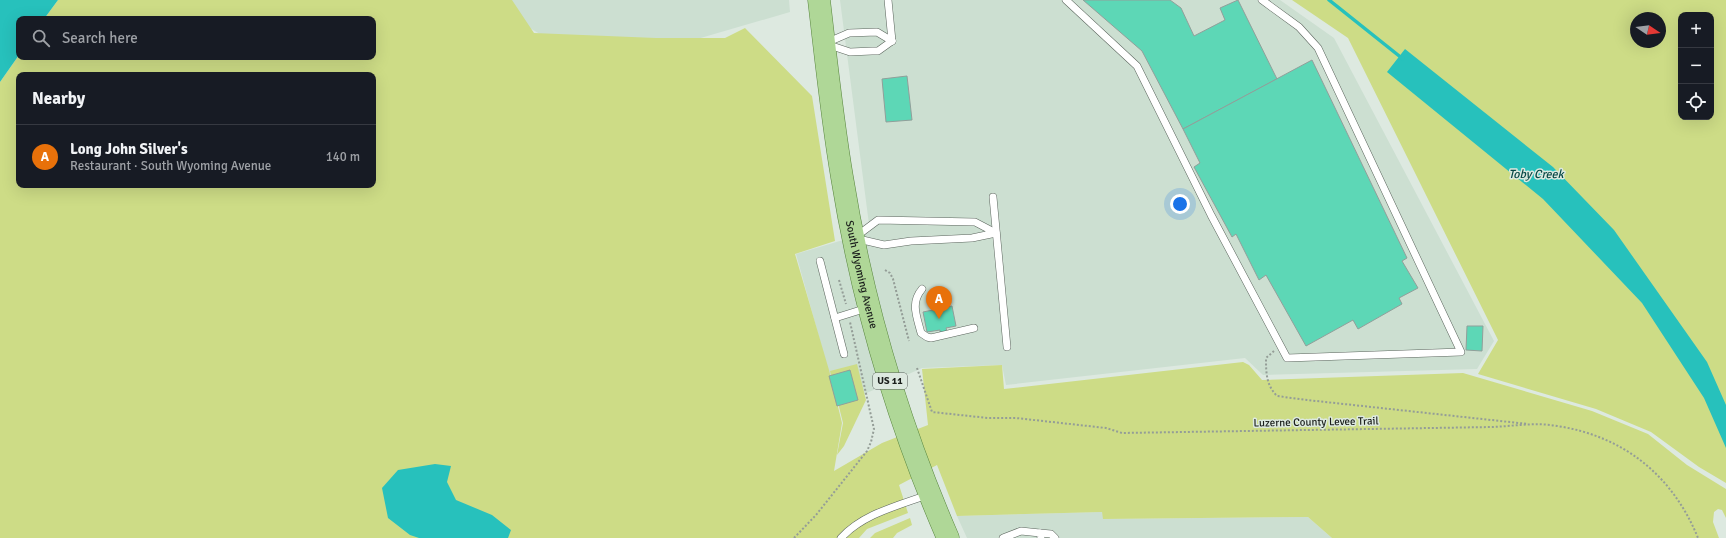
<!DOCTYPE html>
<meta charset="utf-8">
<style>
body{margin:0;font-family:Signika,sans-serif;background:#20242c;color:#f1f3f6}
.controls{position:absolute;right:12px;top:12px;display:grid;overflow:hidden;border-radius:8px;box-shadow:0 4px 16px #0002}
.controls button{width:36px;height:36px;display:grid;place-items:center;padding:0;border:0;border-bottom:1px solid #363941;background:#171b24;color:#f1f3f6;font:20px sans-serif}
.compass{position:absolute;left:1630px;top:12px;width:36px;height:36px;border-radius:50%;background:#171b24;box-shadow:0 4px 16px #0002;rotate:103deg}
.you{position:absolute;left:1180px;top:204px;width:14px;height:14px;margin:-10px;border:3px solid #fff;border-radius:50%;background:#1a73e8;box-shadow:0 0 0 6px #1a73e833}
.badge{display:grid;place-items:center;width:26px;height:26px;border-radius:50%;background:#1e82cd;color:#fff;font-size:13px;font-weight:700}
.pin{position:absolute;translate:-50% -33px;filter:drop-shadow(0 1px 2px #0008)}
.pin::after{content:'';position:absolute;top:21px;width:14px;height:12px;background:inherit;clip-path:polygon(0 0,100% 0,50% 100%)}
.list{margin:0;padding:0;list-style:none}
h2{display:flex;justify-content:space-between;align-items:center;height:52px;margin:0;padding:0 16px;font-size:17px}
h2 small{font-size:13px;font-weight:400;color:#9ea1a6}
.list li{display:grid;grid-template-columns:26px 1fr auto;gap:12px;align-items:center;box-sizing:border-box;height:64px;padding:0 16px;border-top:1px solid #363941}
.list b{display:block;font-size:15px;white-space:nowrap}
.list p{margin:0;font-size:13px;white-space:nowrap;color:#9ea1a6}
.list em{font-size:13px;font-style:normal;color:#9ea1a6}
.icon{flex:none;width:22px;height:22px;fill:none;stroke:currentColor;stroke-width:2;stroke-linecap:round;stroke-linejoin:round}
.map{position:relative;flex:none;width:1726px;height:538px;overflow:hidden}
.search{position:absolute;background:#171b24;box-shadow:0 4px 16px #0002;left:16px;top:16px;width:360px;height:44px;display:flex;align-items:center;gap:10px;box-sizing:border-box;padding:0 14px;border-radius:8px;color:#9ea1a6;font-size:15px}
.panel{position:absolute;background:#171b24;box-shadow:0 4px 16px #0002;left:16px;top:72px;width:360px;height:116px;border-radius:8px}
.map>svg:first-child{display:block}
.built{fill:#ccdfd1}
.green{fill:#cddc86;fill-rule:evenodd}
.water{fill:#27c1bc}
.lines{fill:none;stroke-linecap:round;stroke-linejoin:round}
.stream{stroke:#27c1bc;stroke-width:3.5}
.building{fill:#5dd7b6;stroke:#919f9a}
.service-casing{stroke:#5b655d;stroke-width:8}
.primary-casing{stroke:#58853e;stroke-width:23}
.path{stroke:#949d97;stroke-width:2;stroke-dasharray:2 2;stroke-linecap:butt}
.service{stroke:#fff;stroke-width:7}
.primary{stroke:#afd797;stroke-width:22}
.labels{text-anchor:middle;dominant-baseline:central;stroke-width:3;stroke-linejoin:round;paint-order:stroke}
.shield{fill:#dde9e0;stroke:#545b56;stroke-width:1}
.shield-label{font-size:10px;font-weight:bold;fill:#1a1e1b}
.street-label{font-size:11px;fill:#1a1e1b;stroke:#dde9e0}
.water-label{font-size:12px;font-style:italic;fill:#064745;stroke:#dde9e0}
</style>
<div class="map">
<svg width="1726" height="538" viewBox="0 0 1726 538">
<rect width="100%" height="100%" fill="#dde9e0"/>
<!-- built -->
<g class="built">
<path d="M483,0H789L790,12L680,44L550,40Z"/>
<path d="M840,0H1280L1334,38L1494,341L1477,369L1263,375L1245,358L1006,385L1002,365L922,368L838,406L796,254L870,232Z"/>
<path d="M1102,512L1104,519L1308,517L1332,538H967L957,516Z"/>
</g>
<!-- green -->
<g class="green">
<path d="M58,0H512L534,33L656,38H725L745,28L812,96L835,241L795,254L829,370L842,423L834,471L882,443L928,425L922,369L1002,365L1004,389L1243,362L1249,365L1262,380L1463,373L1592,411L1648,434L1687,465L1726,489V518L1722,510L1718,509L1714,512L1713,522L1719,538H1332L1308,517L1103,519L1102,512L957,516L937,465L899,485L908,513L867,529L859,538H0V82L19,55V57H373V19H44ZM19,75H373V185H19Z"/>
<path d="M1292,0H1726V483L1699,467L1651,432L1596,409L1478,374L1498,340L1348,38ZM1681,15H1711V117H1681ZM1636,18H1660V42H1636Z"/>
<path d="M857,364L866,400L844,446L837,455L843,423L830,371Z"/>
<path d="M910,518L912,525L897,533L893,538H870L875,533Z"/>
</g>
<!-- water -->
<g class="water">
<path d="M0,0H58L44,19H19V55L0,82Z"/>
<path d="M1405,49L1553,167L1614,230L1707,362L1726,405V448L1704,398L1642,303L1543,199L1387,72Z"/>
<path d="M435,464L451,466L447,482L456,500L492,515L511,530L508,538H419L410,535L388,518L382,488L398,470Z"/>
</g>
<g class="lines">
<!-- stream -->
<path class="stream" d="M1329,0L1403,59"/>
</g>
<!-- building -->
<g class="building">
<path d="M1083,0H1170L1181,8L1194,36L1225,20L1220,8L1238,0L1277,79L1183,129L1142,51Z"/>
<path d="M1312,60L1407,258L1402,261L1418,288L1399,298L1402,304L1358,329L1353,320L1306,346L1266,275L1259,280L1236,234L1232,237L1194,167L1200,163L1183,129Z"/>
<path d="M907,76L912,120L886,122L882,79Z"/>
<path d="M952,306L956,326L946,328L947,331L940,333V330L927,332L923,312Z"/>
<path d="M1467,326H1483L1482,351L1466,350Z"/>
<path d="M850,370L858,400L837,406L829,376Z"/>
</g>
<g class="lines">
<defs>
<g id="service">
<path d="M888,0L892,41"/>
<path d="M1066,0L1137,66L1211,215L1287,358L1461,352L1318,48L1299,27L1262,0"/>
<path d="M826,43L849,33L877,32L892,41"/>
<path d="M826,44L850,52L872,51H878L892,41"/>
<path d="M993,197L1007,347"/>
<path d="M878,220L975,222L996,233L972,238L911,241L884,245L854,238Z"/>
<path d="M820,261L844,354"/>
<path d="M922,289C910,303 917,317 921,333L927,337L931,338L974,328"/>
<path d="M835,318L867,308"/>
<path d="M1040,533L1051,534L1055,538"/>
<path d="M841,538C863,514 897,506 927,495"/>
<path d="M1003,538L1021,531L1040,533L1041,538"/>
</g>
<g id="primary">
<path id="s1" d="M819,0C826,59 832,118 842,177C862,301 898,423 948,538"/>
</g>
</defs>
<!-- service casing -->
<use href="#service" class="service-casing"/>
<!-- primary casing -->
<use href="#primary" class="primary-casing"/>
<!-- path -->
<g class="path">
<path d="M885,270L890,273L893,279L909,341"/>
<path d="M839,280L846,304"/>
<path d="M1274,351L1266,358C1266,372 1266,385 1277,396L1307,400L1528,424"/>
<path d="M917,368L932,412L988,418H1016L1106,428L1122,433L1493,427C1514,426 1536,422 1557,426C1624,436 1673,476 1698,538"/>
<path d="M794,538L816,515L867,451L871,442L874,429L850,322"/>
</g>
<!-- service -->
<use href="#service" class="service"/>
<!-- primary -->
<use href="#primary" class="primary"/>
</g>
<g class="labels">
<!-- shield labels -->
<rect class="shield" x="873" y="373" width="34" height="16" rx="3"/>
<g class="shield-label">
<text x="890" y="381">US 11</text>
</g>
<!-- street labels -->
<g class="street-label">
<text stroke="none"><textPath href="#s1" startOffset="278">South Wyoming Avenue</textPath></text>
<text transform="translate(1316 422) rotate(-1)">Luzerne County Levee Trail</text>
</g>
<!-- water labels -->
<g class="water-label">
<text x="1536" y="174">Toby Creek</text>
</g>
</g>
</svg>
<div class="controls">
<button>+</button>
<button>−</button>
<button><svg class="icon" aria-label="locate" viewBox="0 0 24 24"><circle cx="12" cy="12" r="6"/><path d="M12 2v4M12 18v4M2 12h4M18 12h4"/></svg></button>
</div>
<svg class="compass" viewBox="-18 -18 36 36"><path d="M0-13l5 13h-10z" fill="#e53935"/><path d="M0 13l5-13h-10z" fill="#9ea1a6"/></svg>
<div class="you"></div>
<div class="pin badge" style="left:939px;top:319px;background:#e8710a">A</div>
<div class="search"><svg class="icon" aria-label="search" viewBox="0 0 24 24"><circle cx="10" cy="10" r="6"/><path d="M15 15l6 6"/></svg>Search here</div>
<section class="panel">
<h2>Nearby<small></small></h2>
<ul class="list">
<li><span class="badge" style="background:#e8710a">A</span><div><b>Long John Silver's</b><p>Restaurant · South Wyoming Avenue</p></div><em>140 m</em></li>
</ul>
</section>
</div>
